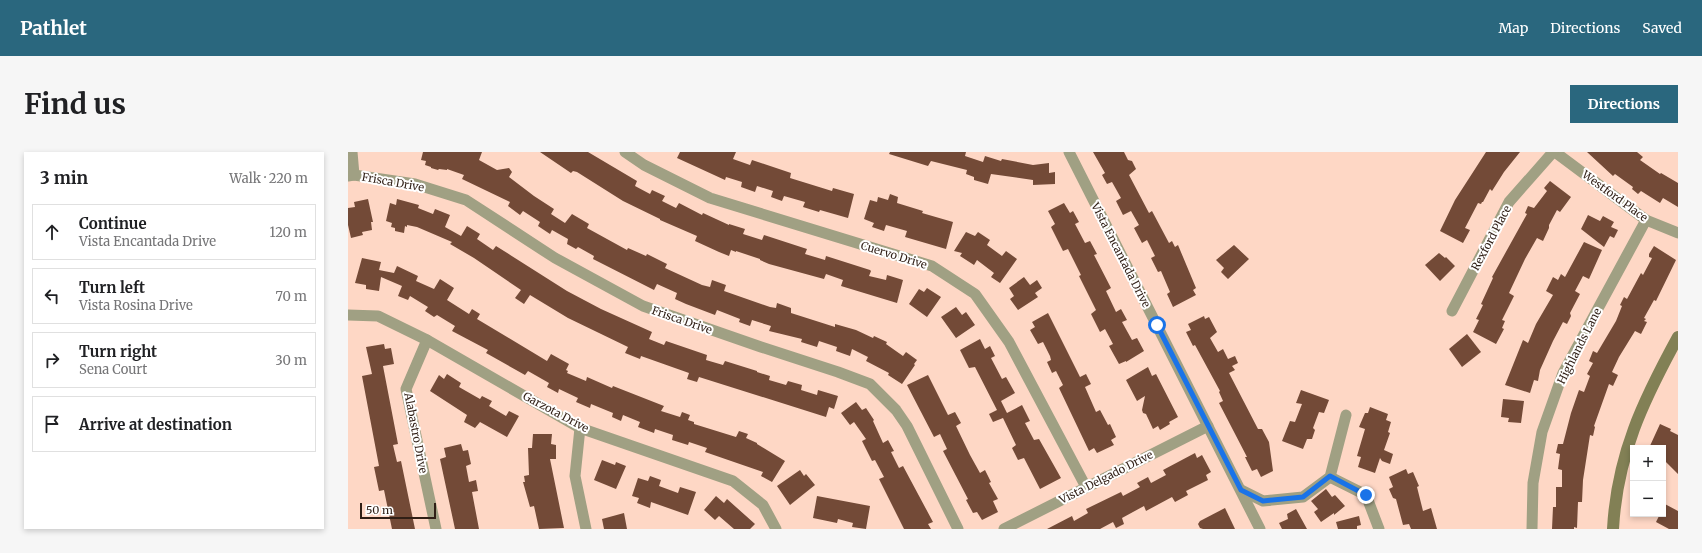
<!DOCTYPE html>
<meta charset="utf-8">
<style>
body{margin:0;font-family:Merriweather,serif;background:#f6f6f6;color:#202124}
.controls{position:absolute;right:12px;bottom:12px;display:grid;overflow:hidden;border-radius:0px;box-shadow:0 2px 6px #0003}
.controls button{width:36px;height:36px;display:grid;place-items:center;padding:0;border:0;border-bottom:1px solid #e0e0e0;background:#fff;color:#202124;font:20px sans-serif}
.scale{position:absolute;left:12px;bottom:10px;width:76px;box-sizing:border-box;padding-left:4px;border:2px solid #301f16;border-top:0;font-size:11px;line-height:14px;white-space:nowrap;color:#301f16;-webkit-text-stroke:3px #fff;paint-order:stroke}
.stop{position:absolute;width:12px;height:12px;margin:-9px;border:3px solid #1a73e8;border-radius:50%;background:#fff}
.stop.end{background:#1a73e8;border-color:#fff;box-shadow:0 1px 4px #0008}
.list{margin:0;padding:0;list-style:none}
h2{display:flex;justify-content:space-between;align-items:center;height:52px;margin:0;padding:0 16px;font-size:17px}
h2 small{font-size:13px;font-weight:400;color:#757577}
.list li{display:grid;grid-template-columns:26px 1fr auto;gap:12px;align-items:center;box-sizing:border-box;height:56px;margin:0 8px 8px;padding:0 8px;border:1px solid #e0e0e0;border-radius:0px}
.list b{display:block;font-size:15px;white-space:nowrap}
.list p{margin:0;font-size:13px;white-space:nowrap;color:#757577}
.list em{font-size:13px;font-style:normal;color:#757577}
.icon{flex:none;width:22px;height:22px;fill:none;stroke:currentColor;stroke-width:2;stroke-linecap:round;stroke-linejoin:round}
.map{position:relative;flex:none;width:1330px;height:377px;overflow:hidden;border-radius:0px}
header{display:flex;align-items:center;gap:24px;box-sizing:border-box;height:56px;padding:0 20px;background:#2a677e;color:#fff}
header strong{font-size:19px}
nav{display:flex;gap:22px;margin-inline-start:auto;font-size:14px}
.intro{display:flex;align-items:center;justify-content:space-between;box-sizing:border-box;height:96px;padding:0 24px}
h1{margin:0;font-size:28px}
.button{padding:10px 18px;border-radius:0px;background:#2a677e;color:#fff;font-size:14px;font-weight:700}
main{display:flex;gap:24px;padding:0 24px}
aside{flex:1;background:#fff;border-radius:0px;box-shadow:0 2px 6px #0003}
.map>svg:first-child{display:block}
.building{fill:#734a37}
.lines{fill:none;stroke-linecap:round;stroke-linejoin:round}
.street{stroke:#a0a083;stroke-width:11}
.secondary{stroke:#828055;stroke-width:12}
.route{stroke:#1a73e8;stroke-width:5}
.labels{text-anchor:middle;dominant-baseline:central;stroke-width:4;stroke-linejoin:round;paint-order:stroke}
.street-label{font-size:11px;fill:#301f16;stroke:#fff}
</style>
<header>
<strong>Pathlet</strong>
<nav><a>Map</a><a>Directions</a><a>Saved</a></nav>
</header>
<div class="intro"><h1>Find us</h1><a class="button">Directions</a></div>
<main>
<aside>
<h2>3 min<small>Walk · 220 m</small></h2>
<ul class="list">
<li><svg class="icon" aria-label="ahead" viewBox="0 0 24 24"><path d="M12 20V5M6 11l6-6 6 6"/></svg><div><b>Continue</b><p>Vista Encantada Drive</p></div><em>120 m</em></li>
<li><svg class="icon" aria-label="left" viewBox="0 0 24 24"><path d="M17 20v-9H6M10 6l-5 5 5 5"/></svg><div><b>Turn left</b><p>Vista Rosina Drive</p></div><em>70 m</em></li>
<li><svg class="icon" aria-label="right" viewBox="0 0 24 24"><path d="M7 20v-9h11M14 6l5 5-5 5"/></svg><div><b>Turn right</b><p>Sena Court</p></div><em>30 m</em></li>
<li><svg class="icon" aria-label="arrive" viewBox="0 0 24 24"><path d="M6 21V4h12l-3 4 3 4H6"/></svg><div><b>Arrive at destination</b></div></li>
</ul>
</aside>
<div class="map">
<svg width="1330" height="377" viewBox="0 0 1330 377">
<rect width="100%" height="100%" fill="#fed7c5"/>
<!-- building -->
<g class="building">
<path d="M75,0H134L131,8L149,18L161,16L164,20L161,25L186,44L206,57L203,62L217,71L224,62L241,72L239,76L279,98L280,96L298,104L299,102L319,112L317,116L354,133L362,135L364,128L378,133L376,139L422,155L428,156L429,151L443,156V161L487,175V172L508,178L525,186L526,184L539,190L538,192L555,204L558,200L569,208L566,212L567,213L554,232L540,223L541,221L518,209L520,205L504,197L502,204L488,199L489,195L471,189L469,195L453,190L454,187L421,179L423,174L404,168L402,174L391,170L392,167L369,158L367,163L338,152L327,147L329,141L309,132L306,138L245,107L246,104L230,95L228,97L219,92L220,87L204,78L202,82L190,74L192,70L175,59L172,63L160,54L162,50L114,27L116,23L99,17V18L91,17L90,18L83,16V15L77,13L78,9L73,8Z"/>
<path d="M192,0H240L289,29L287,34L302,42L304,38L317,44L314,49L328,56L331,51L354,63L355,61L381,73V72L397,77L395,82L414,88L416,83L459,97L457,102L477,108L478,104L522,118L523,119L521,124L538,128L539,123L555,128L549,151L493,134L495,128L478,122L476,127L421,112L412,108V107L388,99V100L383,98L381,104L371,100L347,89L349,84L312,68V67L275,49L229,20L225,19L223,21Z"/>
<path d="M332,0H388L385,7L402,13L404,8L443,21L442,26L484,39L485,36L506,42L500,66L472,58L471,60L455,55L457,50L436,44L434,49L423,45L425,39L409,34L407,40L393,35L394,30L378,25L377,28L329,6Z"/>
<path d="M542,0H618L617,4L635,10L637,4L653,9L654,7L685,13L701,11V21L707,20V32L685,33V28L643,22L640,32L626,28V25L618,22L619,18L583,9L580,14L541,2Z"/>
<path d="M745,0H776L780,8L784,9L788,17L781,23L801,61L804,59L821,91L824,89L827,95L830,93L848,136L845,138L848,143L825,155L819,142L822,140L813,119L810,120L803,106L807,104L799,88L794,91L786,76L791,73L783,59L775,63L768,49L773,46L764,30L759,32L754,23L757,21Z"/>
<path d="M1138,0H1172L1156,20L1144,39L1142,37L1135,50H1134L1133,52L1130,51L1117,76L1122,78L1115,91L1092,79L1107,48Z"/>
<path d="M1239,0H1289L1295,5L1292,8L1312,22L1313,21L1330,31V55L1315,46L1312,51L1293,39L1290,42L1284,37L1285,35L1267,22L1265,24Z"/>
<path d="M1202,29L1223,45L1212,60L1209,58L1201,73V76L1195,89L1189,86L1177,107L1161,141L1166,144L1154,168L1157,169L1154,176L1156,177L1148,192L1125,180L1131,168L1128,167L1135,153L1133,152L1145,126L1144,125L1179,62L1177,61L1180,54L1186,56L1199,39L1196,36Z"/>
<path d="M542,42L550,45L549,51L575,59L574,61L605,70L598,97L557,85L559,79L538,73L536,79L524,75L526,71L516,67L522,48L529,50L530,45L540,48Z"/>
<path d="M20,47L25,70H23L24,78L14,80L15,83L3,86L0,73V56L7,55L6,50Z"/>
<path d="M49,47L71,53L70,56L85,62L87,57L102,63L97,75L113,84L119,74L132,82L129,87L145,98L148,94L219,139L253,157L304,180L301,187L316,193L318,189L359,203L358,208L375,213L377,209L409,219V220L422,224L421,228L438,233L440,229L454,233L453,238L469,243L470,238L490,244L486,257L481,255L478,265L351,225L349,230L339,227L341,221L293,204L292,207L277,201L280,195L220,166L182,143L176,152L167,146L173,138L126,106L102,92L104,90L69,75L59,73V75L57,74L56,81L47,79V76L43,75L44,71L38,69L42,51L48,53Z"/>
<path d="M716,51L722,61L725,59L731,70L727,72L737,91L742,89L749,102L746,103L763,136L758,139L768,160L773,157L779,168L774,170L784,188L789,186L796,199L778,210V209L771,212L761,194L765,192L757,177L752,180L743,162L748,158L731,124L733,123L720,97L715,99L703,75L707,72L700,59Z"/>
<path d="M1240,63L1252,69L1255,64L1266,70L1263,75L1270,78L1266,86L1262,84L1256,95L1233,77Z"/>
<path d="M618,80L627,84L630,80L642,88L639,93L654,104L658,99L669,107L652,131L643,125L646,121L629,108L626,113L612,104L614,101L606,99Z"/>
<path d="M1236,90L1254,98L1241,127L1235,124L1227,139L1232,142L1222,161L1223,164L1219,172L1215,170L1205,189L1192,218L1190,229L1186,228L1182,241L1157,233L1175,188L1180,191L1188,172L1205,143L1198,139L1205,125L1210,128L1213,122L1217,125Z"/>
<path d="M886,93L901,107L880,127L873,120L876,116L868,108Z"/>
<path d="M1306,94L1328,108L1308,149L1306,148L1296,166L1298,167L1296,169L1299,170L1293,182L1287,179L1271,205L1264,220L1270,223L1265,234L1261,232L1246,274L1247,275L1245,284L1242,283L1235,328L1234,350H1230L1229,376L1226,375V377H1204L1205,355H1208V335H1214V318L1210,317L1212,302L1208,301L1210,292H1215L1223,261L1231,238L1236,240L1242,224L1239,222L1245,211L1241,209L1245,199L1249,201L1268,169L1274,154L1272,153L1276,145L1279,147L1293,121L1295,123L1304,106L1301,105V102Z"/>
<path d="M1091,101L1097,106L1098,105L1107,114L1092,129L1077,113Z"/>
<path d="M14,106L33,110L31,118L46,121L49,114L70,124L68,129L86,137L92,127L106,136L99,148L121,162L124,157L132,162L129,167L199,209L203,202L221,212L218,218L220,219L219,221L238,229L239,225L264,236L265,234L316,254L313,259L332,265L334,260L342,263L340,268L346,270V272L388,285L391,279L400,282L398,286L409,291V292L437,309L424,330L413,324L415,320L357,300L359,296L341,290L340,293L324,288L325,283L307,277L306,281L290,275L292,270L275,263L273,269L264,265L265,261L243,252L242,256L228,250L230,246L211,237L210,241L199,235L201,231L180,219L177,223L138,201L140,198L104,179L107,174L89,163L86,165L77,159L80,155L62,144L60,148L50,144L54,134L33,125L31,139L18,137V133L7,131Z"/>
<path d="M676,125L682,133L689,128L694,136L687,141L690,145L670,158L662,147L666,144L661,136Z"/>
<path d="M579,136L593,145L579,165L561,152L571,137L576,140Z"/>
<path d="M608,155L614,163L618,160L627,173L608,186L593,165Z"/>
<path d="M700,161L732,225L738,222L743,232L737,235L748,260L752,258L760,273L762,272L768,285L763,288L766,293L749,301L746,296L741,299L711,236L715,233L708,219L704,221L699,210L703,208L702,204L695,190L690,192L682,178L687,175L684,170Z"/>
<path d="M856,164L857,167L861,165L869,180L862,186L870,200L875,197L880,207L887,204L890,211L884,214L887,218L881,221L910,277H914L921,290L925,319L913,325L909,317L904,319L897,305H899L871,251L875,249L871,240L872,239L847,193L845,194L838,180L843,178L840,172Z"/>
<path d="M1119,182L1133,200L1114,215L1101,197Z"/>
<path d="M632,187L637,197L642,194L647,204L643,206L654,227L658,225L667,241L653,249L659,261L674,253L682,269L677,271L686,288L691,287L713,326L692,337L676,306L670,308L664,296L668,293L655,266L645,270L641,262L649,258L627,215L621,216L612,198Z"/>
<path d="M36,192L37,197L43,196L46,212L35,214L50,292L45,293L49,310L53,309L67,377H44L36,338L31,339L26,315L31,314L14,224L24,222L18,195Z"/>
<path d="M800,215L804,224L808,222L830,265L821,270L822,272L812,278L810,274L805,277L798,262L795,261L794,258L797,244L789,249L778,228Z"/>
<path d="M99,222L113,231L111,235L132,247L134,244L144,249L141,254L158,264L161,259L171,264L159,285L132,270L127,276L116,270L119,263L82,239L91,223L96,227Z"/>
<path d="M580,223L600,263L607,260L613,271L608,274L622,303L632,321L637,318L643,330L641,331L650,347L645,349L650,360L634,368L629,360L625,361L618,348L620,347L595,299L599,297L592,282L586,285L559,233Z"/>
<path d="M953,238L981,248L976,261L971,260L965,276L967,278L964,287H959L955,297L934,289L942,269L947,270L954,252L948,251Z"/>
<path d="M1155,247L1176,249L1173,271L1160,270L1161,266L1153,265Z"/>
<path d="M508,250L514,258L518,256L526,268L525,269L535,291L540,288L546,299L543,300L551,316L555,314L585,370L580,372L583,377H556L531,327L536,325L527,308L524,309L514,289L518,287L506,270L502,273L493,261Z"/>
<path d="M1022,255L1040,262L1038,268L1043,270L1040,280L1042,281L1036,298L1045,302L1042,312L1034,309L1032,306L1027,321L1010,315L1013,305L1009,304L1017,277L1011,275L1017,261H1020Z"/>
<path d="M1312,272L1323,277L1322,279L1330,283V322L1315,307V296H1301Z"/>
<path d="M185,282H204L203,292L208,293V307H202L216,376L191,377L186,354L182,355L175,330H177L176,324L181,323L180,296H184Z"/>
<path d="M113,292L115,299L120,298L123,312L118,314L121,330L128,328L130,339L124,340L131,377H107L92,307L98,305L96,296Z"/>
<path d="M847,301L849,306L854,303L863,320L858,323L860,328L838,339L840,343L827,350L824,345L798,359L796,354L774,366L776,372L768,376L765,370L752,377H699L724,364L726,369L740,361L738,357L773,340L775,344L792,335L789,331L800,325L803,331L818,323L815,318Z"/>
<path d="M254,308L267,313L268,310L278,314L268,337L246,328Z"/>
<path d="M1058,317L1060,322L1065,320L1071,334L1069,335L1075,359L1083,356L1089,377H1063L1061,372L1055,373L1048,347L1045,346L1041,337L1045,335L1041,325Z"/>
<path d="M452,318L456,324L458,322L467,333L442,353L429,334Z"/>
<path d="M302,324L313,328L311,334L330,341L332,335L348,340L340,363L303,350L302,356L289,351L291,346L284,344L290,326L300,329Z"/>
<path d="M978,337L984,345L987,343L997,354L986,363V361L973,370L966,360L970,357L963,349Z"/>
<path d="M368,344L376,351L379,347L407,372L402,377H386L371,364L367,368L356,358Z"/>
<path d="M469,344L522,354L518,377L504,375L505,371L490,367L489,371L465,366Z"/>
<path d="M1315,351L1330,359V377H1321L1308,370L1312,362H1315Z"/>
<path d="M877,356L887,377H855L852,376L850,372L852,369Z"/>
<path d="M948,357L959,377H934L931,371L940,367L939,362Z"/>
<path d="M276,361L279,377H256L254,367Z"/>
<path d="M1011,364L1013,373L1009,374V377H990L988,370Z"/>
</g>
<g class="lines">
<!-- street -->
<g class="street">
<path d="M4,0L6,23"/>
<path d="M277,0L296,13L362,46L584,114L627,142L661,190L738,335"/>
<path d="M721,0L912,377"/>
<path d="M1207,0L1298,68L1330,81"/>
<path d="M0,24L6,23L67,32L118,48L207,106L295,154L413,195L490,220L522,232L548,258L559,274L610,377"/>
<path d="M1104,159L1161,50L1205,0"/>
<path d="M0,163L30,164L79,188L232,276L385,329L415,353L428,377"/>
<path d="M79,188L58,237L88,377"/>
<path d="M232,276L227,324L238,377"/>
<path d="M982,325L1018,343L1031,377"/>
<path d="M893,338L915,349L955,345L982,325L998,263"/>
<path d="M656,377L860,274"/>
<path d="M1184,377L1185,331L1194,280L1215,221L1298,68"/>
</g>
<!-- secondary -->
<path class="secondary" d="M1265,377C1269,303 1295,249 1330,185"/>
</g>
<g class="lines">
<!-- route -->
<path class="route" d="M809,173L893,338L915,349L955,345L982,324L1018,343"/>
</g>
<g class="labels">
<!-- street labels -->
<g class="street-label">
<text transform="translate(45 30) rotate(10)">Frisca Drive</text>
<text transform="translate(1267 44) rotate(36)">Westford Place</text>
<text transform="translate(1143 86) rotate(-62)">Rexford Place</text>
<text transform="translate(546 103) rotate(17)">Cuervo Drive</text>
<text transform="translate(773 103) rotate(63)">Vista Encantada Drive</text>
<text transform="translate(334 168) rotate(19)">Frisca Drive</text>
<text transform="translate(1231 194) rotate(-63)">Highlands Lane</text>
<text transform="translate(208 260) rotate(28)">Garzota Drive</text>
<text transform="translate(68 281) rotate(79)">Alabastro Drive</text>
<text transform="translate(758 325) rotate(-27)">Vista Delgado Drive</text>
</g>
</g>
</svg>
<div class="controls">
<button>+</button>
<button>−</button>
</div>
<div class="scale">50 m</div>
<div class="stop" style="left:809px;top:173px"></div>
<div class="stop end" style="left:1018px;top:343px"></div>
</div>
</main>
